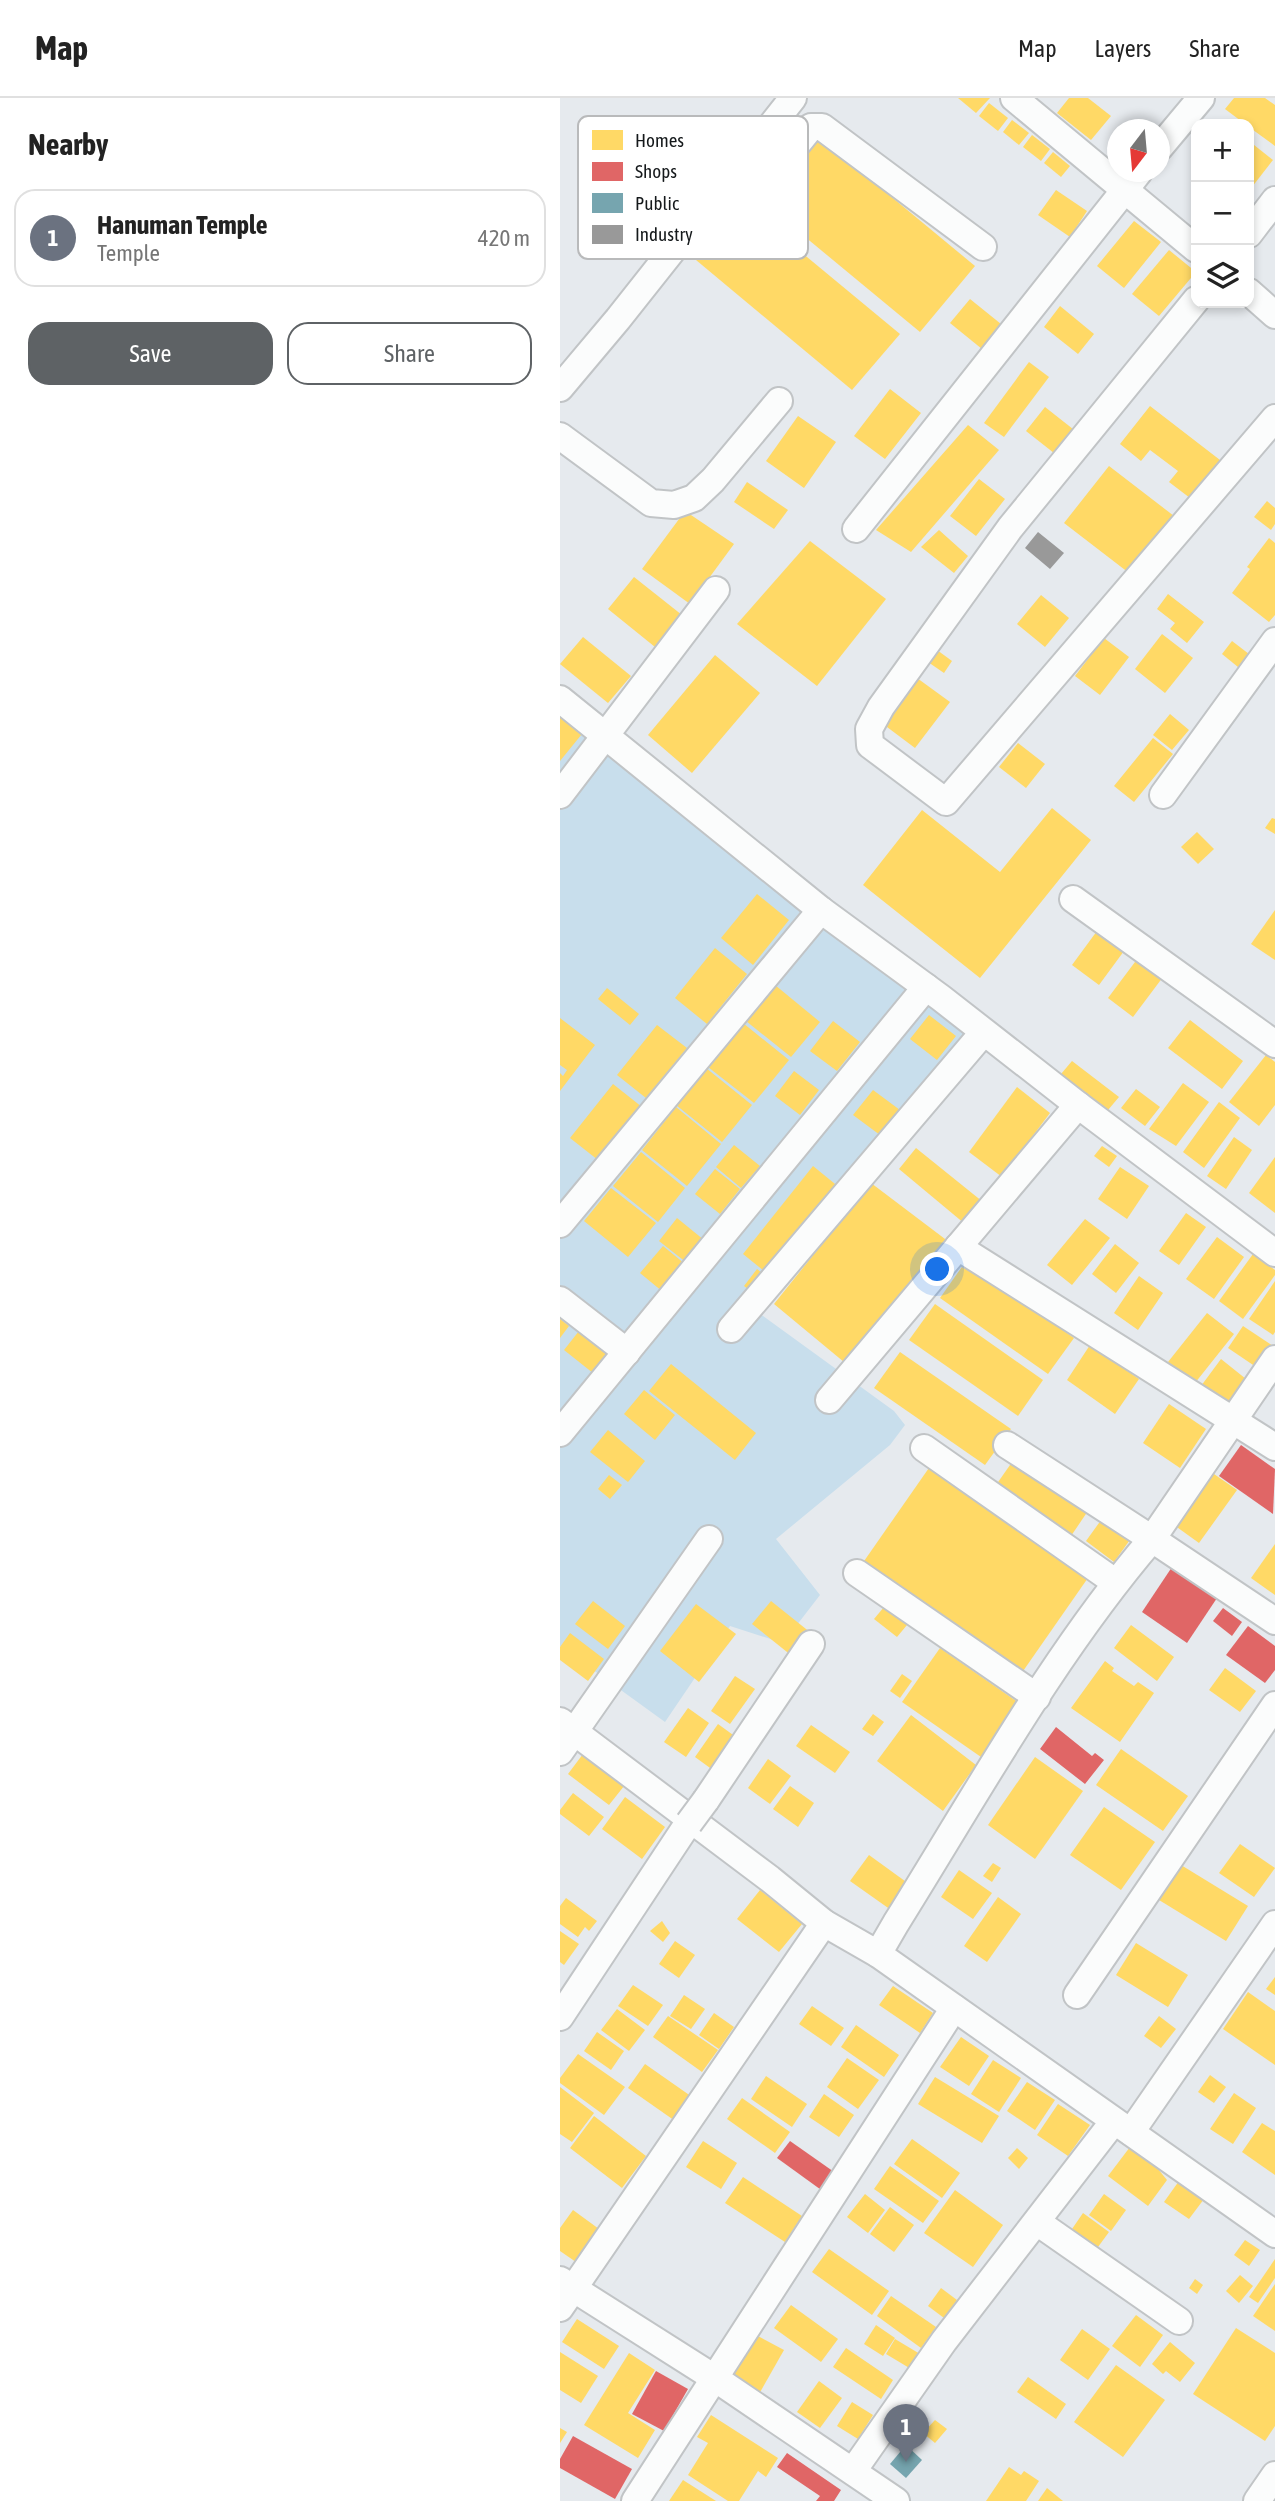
<!DOCTYPE html>
<meta charset="utf-8">
<style>
body{margin:0;font-family:"Asap Condensed",sans-serif;background:#f6f6f6;color:#222}
.controls{position:absolute;right:21px;top:21px;display:grid;overflow:hidden;border-radius:14px;box-shadow:0 4px 10px #0003}
.controls button{width:63px;height:63px;display:grid;place-items:center;padding:0;border:0;border-bottom:2px solid #e0e0e0;background:#fff;color:#222;font:35px sans-serif}
.compass{position:absolute;left:547px;top:21px;width:63px;height:63px;border-radius:50%;background:#fff;box-shadow:0 4px 10px #0003;rotate:196deg}
.you{position:absolute;left:378px;top:1172px;width:24px;height:24px;margin:-18px;border:5px solid #fff;border-radius:50%;background:#1a73e8;box-shadow:0 0 0 10px #1a73e833}
.badge{display:grid;place-items:center;width:46px;height:46px;border-radius:50%;background:#5e6265;color:#fff;font-size:23px;font-weight:700}
.pin{position:absolute;translate:-50% -58px;filter:drop-shadow(0 2px 4px #0008)}
.pin::after{content:'';position:absolute;top:37px;width:24px;height:21px;background:inherit;clip-path:polygon(0 0,100% 0,50% 100%)}
.list{margin:0;padding:0;list-style:none}
h2{display:flex;justify-content:space-between;align-items:center;height:91px;margin:0;padding:0 28px;font-size:30px}
h2 small{font-size:23px;font-weight:400;color:#767676}
.list li{display:grid;grid-template-columns:46px 1fr auto;gap:21px;align-items:center;box-sizing:border-box;height:98px;margin:0 14px 14px;padding:0 14px;border:2px solid #e0e0e0;border-radius:21px}
.list b{display:block;font-size:26px;white-space:nowrap}
.list p{margin:0;font-size:23px;white-space:nowrap;color:#767676}
.list em{font-size:23px;font-style:normal;color:#767676}
.actions{display:flex;gap:14px;padding:21px 28px}
.actions a{flex:1;padding:16px 0;border:2px solid #5e6265;border-radius:21px;text-align:center;font-size:24px;color:#5e6265}
.actions .main{background:#5e6265;color:#fff}
.icon{flex:none;width:38px;height:38px;fill:none;stroke:currentColor;stroke-width:2;stroke-linecap:round;stroke-linejoin:round}
.map{position:relative;flex:none;width:715px;height:2403px;overflow:hidden}
header{display:flex;align-items:center;gap:42px;box-sizing:border-box;height:98px;padding:0 35px;background:#fff;border-bottom:2px solid #e0e0e0}
header strong{font-size:33px}
nav{display:flex;gap:38px;margin-inline-start:auto;font-size:24px}
main{display:flex}
aside{flex:1;background:#fff}
.map>svg:first-child{display:block}
.green{fill:#c8deec}
.homes{fill:#ffd966}
.shops{fill:#e06666}
.public{fill:#76a5af}
.industry{fill:#999}
.lines{fill:none;stroke-linecap:round;stroke-linejoin:round}
.minor-casing{stroke:#c1c4c6;stroke-width:30}
.minor{stroke:#fbfcfc;stroke-width:26}
.minor-bridge-casing{stroke:#c1c4c6;stroke-width:30;stroke-linecap:butt}
.minor-bridge{stroke:#fbfcfc;stroke-width:26}
.key{fill:#fff;stroke:#b9babb;stroke-width:2}
.key-label{font-size:19px;fill:#15191b}
</style>
<header>
<strong>Map</strong>
<nav><a>Map</a><a>Layers</a><a>Share</a></nav>
</header>
<main>
<aside>
<h2>Nearby<small></small></h2>
<ul class="list">
<li><span class="badge" style="background:#6b7280">1</span><div><b>Hanuman Temple</b><p>Temple</p></div><em>420 m</em></li>
</ul>
<div class="actions"><a class="main">Save</a><a>Share</a></div>
</aside>
<div class="map">
<svg width="715" height="2403" viewBox="0 0 715 2403">
<rect width="100%" height="100%" fill="#e6eaee"/>
<!-- green -->
<path class="green" d="M0,618L428,945L196,1213L334,1313L345,1327L330,1347L216,1441L260,1497L223,1545L170,1528L105,1624L0,1548Z"/>
<!-- homes -->
<g class="homes">
<path d="M398,0H430L416,15Z"/>
<path d="M509,0H528L551,18L531,42L497,15Z"/>
<path d="M674,0H705L715,7V48L689,29V26H685L665,11Z"/>
<path d="M429,5L448,20L438,33L419,18Z"/>
<path d="M452,22L469,35L459,47L443,34Z"/>
<path d="M253,34L415,168L360,234L198,100Z"/>
<path d="M472,37L490,51L481,63L463,49Z"/>
<path d="M689,43L713,62L692,89L689,86Z"/>
<path d="M493,54L510,68L501,79L484,65Z"/>
<path d="M496,92L527,113L510,139L478,117Z"/>
<path d="M183,106L340,236L292,292L136,162Z"/>
<path d="M574,123L601,144L564,190L537,168Z"/>
<path d="M609,152L636,174L599,218L572,196Z"/>
<path d="M410,201L441,226L422,251L390,225Z"/>
<path d="M500,208L534,236L518,256L484,229Z"/>
<path d="M469,264L489,279L444,339L424,325Z"/>
<path d="M330,291L361,315L325,361L294,338Z"/>
<path d="M590,308L660,362L630,400L609,384L618,373L590,352L581,363L560,346Z"/>
<path d="M485,309L518,335L499,359L466,333Z"/>
<path d="M238,318L276,344L244,390L206,363Z"/>
<path d="M408,327L439,352L351,454L316,432Z"/>
<path d="M549,368L614,418L569,475L504,425Z"/>
<path d="M419,381L445,401L416,438L390,418Z"/>
<path d="M187,384L228,412L214,431L174,404Z"/>
<path d="M707,403L715,410V426L711,432L694,419Z"/>
<path d="M125,413L174,446L130,506L82,471Z"/>
<path d="M379,432L408,458L394,475L361,449Z"/>
<path d="M709,440L715,445V517L709,524L672,495L690,471L687,469Z"/>
<path d="M250,443L326,501L257,588L177,526Z"/>
<path d="M74,479L122,517L95,549L48,511Z"/>
<path d="M608,496L644,524L627,545L610,531L615,525L597,511Z"/>
<path d="M481,497L509,520L485,549L457,526Z"/>
<path d="M602,536L633,560L605,595L575,571Z"/>
<path d="M23,539L71,578L48,605L0,566Z"/>
<path d="M544,540L569,559L540,597L515,578Z"/>
<path d="M672,543L689,556L678,569L662,556Z"/>
<path d="M377,552L392,563L384,575L368,564Z"/>
<path d="M155,557L200,595L132,675L88,637Z"/>
<path d="M357,580L390,604L355,650L323,626Z"/>
<path d="M0,609L26,631L0,663Z"/>
<path d="M610,616L629,632L612,652L593,637Z"/>
<path d="M593,640L613,656L574,704L554,688Z"/>
<path d="M458,645L485,666L466,690L439,669Z"/>
<path d="M492,710L531,742L420,880L303,787L362,712L440,774Z"/>
<path d="M712,720L715,721V736L705,730Z"/>
<path d="M637,734L654,751L638,766L621,749Z"/>
<path d="M197,796L229,822L193,867L161,840Z"/>
<path d="M715,812V862L691,846Z"/>
<path d="M537,833L564,853L539,887L512,867Z"/>
<path d="M155,850L187,876L147,926L115,900Z"/>
<path d="M578,860L603,879L573,919L548,900Z"/>
<path d="M215,887L260,924L231,959L186,923Z"/>
<path d="M47,890L79,916L70,927L38,901Z"/>
<path d="M369,917L396,938L377,962L350,941Z"/>
<path d="M0,920L35,947L0,993V975L3,978L7,972L0,967Z"/>
<path d="M630,922L683,963L662,991L608,950Z"/>
<path d="M273,923L300,944L277,973L250,953Z"/>
<path d="M183,925L229,962L194,1005L148,969Z"/>
<path d="M97,927L127,950L86,1000L57,977Z"/>
<path d="M706,957L715,964V1007L699,1028L669,1004Z"/>
<path d="M512,963L559,999L548,1012L501,976Z"/>
<path d="M146,970L192,1007L162,1044L116,1007Z"/>
<path d="M234,973L259,992L240,1017L215,998Z"/>
<path d="M623,985L649,1004L616,1048L589,1031Z"/>
<path d="M53,986L82,1009L38,1062L10,1040Z"/>
<path d="M457,989L490,1015L442,1079L409,1054Z"/>
<path d="M576,991L600,1009L585,1028L561,1010Z"/>
<path d="M313,992L340,1012L320,1037L293,1017Z"/>
<path d="M659,1004L680,1020L644,1070L623,1054Z"/>
<path d="M116,1009L161,1046L127,1088L82,1052Z"/>
<path d="M674,1039L692,1052L666,1091L647,1078Z"/>
<path d="M174,1047L200,1068L181,1090L156,1069Z"/>
<path d="M542,1048L557,1058L549,1069L534,1058Z"/>
<path d="M356,1050L423,1104L405,1126L339,1071Z"/>
<path d="M81,1054L125,1090L98,1124L53,1088Z"/>
<path d="M715,1059V1115L689,1095Z"/>
<path d="M253,1068L280,1090L210,1178L183,1156Z"/>
<path d="M560,1069L589,1088L567,1121L538,1101Z"/>
<path d="M155,1071L180,1091L160,1116L135,1096Z"/>
<path d="M311,1085L389,1144L290,1269L214,1206Z"/>
<path d="M51,1090L96,1125L68,1159L24,1123Z"/>
<path d="M626,1115L646,1129L619,1167L599,1153Z"/>
<path d="M117,1120L144,1142L127,1165L99,1143Z"/>
<path d="M525,1121L550,1140L512,1187L487,1167Z"/>
<path d="M657,1139L684,1159L654,1201L626,1181Z"/>
<path d="M555,1146L579,1165L556,1195L532,1176Z"/>
<path d="M103,1148L125,1166L103,1194L80,1175Z"/>
<path d="M693,1156L715,1172V1177L683,1221L659,1203Z"/>
<path d="M406,1163L514,1240L488,1276L380,1200Z"/>
<path d="M197,1171L210,1181L197,1198L184,1188Z"/>
<path d="M579,1178L603,1195L578,1232L554,1215Z"/>
<path d="M715,1183V1234L713,1237L689,1221Z"/>
<path d="M375,1206L483,1282L458,1318L349,1242Z"/>
<path d="M647,1215L674,1236L635,1285L608,1264Z"/>
<path d="M0,1221L9,1228L0,1240Z"/>
<path d="M683,1228L713,1248L699,1271L668,1250Z"/>
<path d="M19,1233L53,1260L38,1279L4,1252Z"/>
<path d="M530,1247L579,1281L555,1316L507,1282Z"/>
<path d="M340,1254L451,1331L425,1367L314,1290Z"/>
<path d="M661,1261L686,1281L666,1308L641,1288Z"/>
<path d="M111,1266L196,1335L175,1362L89,1293Z"/>
<path d="M84,1292L115,1317L95,1342L64,1316Z"/>
<path d="M609,1306L646,1331L620,1370L583,1345Z"/>
<path d="M48,1332L85,1363L68,1384L30,1354Z"/>
<path d="M457,1357L532,1407L511,1438L436,1387Z"/>
<path d="M371,1367L530,1477L461,1576L302,1466Z"/>
<path d="M654,1376L677,1392L639,1445L614,1427Z"/>
<path d="M49,1377L62,1387L50,1401L38,1391Z"/>
<path d="M544,1418L572,1439L554,1464L526,1443Z"/>
<path d="M715,1446V1497L691,1480Z"/>
<path d="M33,1503L65,1528L48,1551L15,1526Z"/>
<path d="M211,1503L251,1535L232,1558L192,1526Z"/>
<path d="M329,1503L352,1521L337,1539L314,1521Z"/>
<path d="M136,1506L176,1536L139,1584L100,1553Z"/>
<path d="M571,1527L614,1559L597,1583L554,1550Z"/>
<path d="M10,1535L44,1561L28,1583L0,1562V1549Z"/>
<path d="M380,1550L459,1605L421,1659L342,1604Z"/>
<path d="M545,1563L554,1570L552,1573L574,1588L578,1584L594,1595L560,1644L511,1610Z"/>
<path d="M665,1570L696,1593L680,1614L649,1592Z"/>
<path d="M342,1576L352,1583L340,1600L330,1593Z"/>
<path d="M175,1578L195,1591L170,1626L151,1613Z"/>
<path d="M128,1610L149,1625L126,1659L104,1644Z"/>
<path d="M313,1616L324,1624L313,1638L302,1631Z"/>
<path d="M351,1617L416,1667L383,1713L317,1663Z"/>
<path d="M158,1626L180,1642L157,1675L135,1659Z"/>
<path d="M251,1627L290,1654L275,1675L236,1648Z"/>
<path d="M561,1651L628,1698L603,1733L536,1687Z"/>
<path d="M26,1652L68,1683L49,1707L8,1676Z"/>
<path d="M475,1659L523,1693L475,1761L428,1727Z"/>
<path d="M208,1661L231,1678L210,1706L188,1690Z"/>
<path d="M230,1688L254,1705L238,1729L213,1711Z"/>
<path d="M13,1695L44,1719L29,1738L0,1716V1712Z"/>
<path d="M65,1699L105,1729L82,1761L42,1731Z"/>
<path d="M544,1709L595,1744L561,1792L510,1757Z"/>
<path d="M680,1746L715,1770L694,1799L659,1775Z"/>
<path d="M309,1757L349,1786L331,1812L290,1783Z"/>
<path d="M433,1765L441,1770L432,1784L423,1778Z"/>
<path d="M621,1767L688,1808L666,1843L599,1802Z"/>
<path d="M399,1772L432,1795L413,1821L381,1799Z"/>
<path d="M200,1792L242,1826L219,1854L177,1821Z"/>
<path d="M438,1799L461,1816L427,1864L404,1848Z"/>
<path d="M6,1800L37,1823L29,1833L25,1829L18,1839L0,1826V1808Z"/>
<path d="M102,1823L110,1835L103,1844L90,1833Z"/>
<path d="M0,1833L19,1846L4,1867L0,1864Z"/>
<path d="M115,1843L135,1857L119,1880L99,1866Z"/>
<path d="M576,1845L628,1877L608,1909L556,1877Z"/>
<path d="M715,1879V1897L706,1891Z"/>
<path d="M73,1887L103,1907L88,1928L58,1908Z"/>
<path d="M333,1888L373,1915L360,1935L319,1907Z"/>
<path d="M688,1894L715,1913V1967L663,1931Z"/>
<path d="M124,1897L145,1911L131,1931L110,1918Z"/>
<path d="M252,1908L284,1930L271,1948L239,1926Z"/>
<path d="M57,1911L85,1932L69,1953L41,1932Z"/>
<path d="M154,1915L174,1929L159,1951L139,1937Z"/>
<path d="M108,1918L158,1952L142,1974L93,1939Z"/>
<path d="M599,1918L616,1931L601,1950L584,1938Z"/>
<path d="M296,1927L339,1957L324,1979L281,1949Z"/>
<path d="M37,1934L64,1953L51,1972L24,1953Z"/>
<path d="M401,1939L429,1958L409,1988L380,1969Z"/>
<path d="M18,1956L65,1989L44,2017L0,1985V1980Z"/>
<path d="M287,1960L319,1982L298,2011L267,1989Z"/>
<path d="M433,1962L461,1980L439,2014L411,1996Z"/>
<path d="M85,1966L135,2001L118,2025L68,1990Z"/>
<path d="M650,1977L666,1989L654,2005L638,1994Z"/>
<path d="M206,1978L247,2006L232,2029L191,2001Z"/>
<path d="M375,1979L439,2018L422,2045L358,2006Z"/>
<path d="M467,1984L495,2002L475,2032L447,2013Z"/>
<path d="M0,1989L34,2015L12,2044L0,2036Z"/>
<path d="M674,1995L696,2010L673,2046L650,2031Z"/>
<path d="M264,1996L294,2017L279,2039L249,2019Z"/>
<path d="M182,2000L230,2034L215,2055L167,2021Z"/>
<path d="M498,2006L530,2027L508,2058L477,2037Z"/>
<path d="M34,2018L86,2058L62,2090L10,2050Z"/>
<path d="M702,2025L715,2033V2077L682,2054Z"/>
<path d="M352,2041L400,2075L382,2100L334,2066Z"/>
<path d="M143,2043L177,2065L161,2091L126,2069Z"/>
<path d="M570,2049L593,2065L607,2082L588,2108L548,2078Z"/>
<path d="M457,2050L468,2060L459,2071L448,2060Z"/>
<path d="M330,2068L379,2103L363,2125L314,2091Z"/>
<path d="M183,2079L242,2118L225,2144L165,2105Z"/>
<path d="M619,2083L644,2101L629,2121L604,2104Z"/>
<path d="M395,2092L443,2127L413,2169L364,2135Z"/>
<path d="M305,2096L325,2112L308,2135L287,2119Z"/>
<path d="M544,2096L566,2112L551,2133L529,2117Z"/>
<path d="M330,2109L354,2127L334,2154L310,2136Z"/>
<path d="M13,2112L39,2131L16,2164L0,2153V2130Z"/>
<path d="M523,2115L549,2134L538,2149L512,2131Z"/>
<path d="M685,2142L700,2152L689,2168L674,2157Z"/>
<path d="M269,2151L329,2193L312,2217L252,2174Z"/>
<path d="M715,2161V2180L698,2205L689,2199Z"/>
<path d="M680,2177L693,2188L679,2205L666,2193Z"/>
<path d="M635,2181L643,2187L637,2196L629,2190Z"/>
<path d="M715,2186V2233L693,2218Z"/>
<path d="M381,2190L397,2202L384,2220L368,2208Z"/>
<path d="M331,2198L376,2229L361,2250L317,2218Z"/>
<path d="M231,2207L278,2241L261,2264L214,2230Z"/>
<path d="M576,2217L603,2237L580,2269L552,2248Z"/>
<path d="M17,2221L59,2248L44,2271L2,2244Z"/>
<path d="M316,2227L335,2240L323,2258L304,2246Z"/>
<path d="M676,2230L715,2255V2328L705,2343L633,2296Z"/>
<path d="M522,2231L550,2251L528,2282L500,2262Z"/>
<path d="M196,2237L224,2252L199,2296L171,2281Z"/>
<path d="M335,2241L360,2256L351,2271L326,2256Z"/>
<path d="M610,2244L635,2265L620,2284L606,2273L603,2276L592,2266Z"/>
<path d="M286,2250L333,2282L321,2301L273,2269Z"/>
<path d="M0,2254L38,2278L21,2305L0,2292Z"/>
<path d="M69,2255L95,2272L68,2315L95,2332L78,2360L24,2327Z"/>
<path d="M556,2267L605,2302L563,2359L514,2324Z"/>
<path d="M468,2279L506,2306L496,2321L457,2294Z"/>
<path d="M259,2283L282,2300L260,2330L237,2314Z"/>
<path d="M292,2304L313,2317L298,2341L277,2328Z"/>
<path d="M151,2317L218,2360L206,2379L198,2373L179,2403H168L128,2377L148,2345L137,2339Z"/>
<path d="M375,2322L387,2331L375,2345L363,2335Z"/>
<path d="M0,2330L7,2334L0,2345Z"/>
<path d="M449,2369L461,2377L464,2373L479,2383L466,2403H426Z"/>
<path d="M123,2382L156,2403H109Z"/>
<path d="M487,2390L503,2403H478Z"/>
</g>
<!-- shops -->
<g class="shops">
<path d="M681,1347L715,1371L713,1416L659,1378Z"/>
<path d="M612,1469L657,1500L627,1545L582,1514Z"/>
<path d="M663,1510L682,1524L672,1538L653,1523Z"/>
<path d="M688,1528L715,1548V1572L705,1585L666,1557Z"/>
<path d="M496,1629L532,1658L535,1655L544,1662L525,1686L480,1651Z"/>
<path d="M230,2043L277,2076L264,2094L217,2060Z"/>
<path d="M96,2273L128,2291L104,2333L72,2316Z"/>
<path d="M13,2338L72,2371L55,2401L0,2370V2361Z"/>
<path d="M227,2355L281,2392L274,2403H256L260,2398L217,2369Z"/>
</g>
<!-- public -->
<path class="public" d="M346,2347L362,2362L346,2380L330,2366Z"/>
<!-- industry -->
<path class="industry" d="M478,434L504,455L490,471L465,450Z"/>
<g class="lines">
<defs>
<g id="minor">
<path d="M454,0L636,151"/>
<path d="M600,49L641,0"/>
<path d="M194,99L251,29H262L423,149"/>
<path d="M689,136L715,102"/>
<path d="M689,194L715,217"/>
<path d="M636,202L450,430L321,609L309,631L310,647L386,704L715,320"/>
<path d="M0,290L58,221L233,0"/>
<path d="M0,338L91,405L114,407L134,400L153,382L219,303"/>
<path d="M296,431L579,74"/>
<path d="M0,601L261,812L381,900L518,1007L715,1155"/>
<path d="M0,697L156,492"/>
<path d="M603,697L715,543"/>
<path d="M513,801L715,946"/>
<path d="M0,1126L261,812"/>
<path d="M398,1149L715,1349"/>
<path d="M0,1202L67,1254"/>
<path d="M171,1231L423,935"/>
<path d="M269,1302L518,1007"/>
<path d="M0,1335L366,889"/>
<path d="M447,1347L592,1441L715,1261"/>
<path d="M364,1350L555,1484"/>
<path d="M297,1475L477,1599"/>
<path d="M0,1623L210,1781L264,1825L318,1856L715,2136"/>
<path d="M0,1654L149,1441"/>
<path d="M146,1702L251,1546"/>
<path d="M318,1856L336,1825C416,1697 494,1555 592,1441L715,1523"/>
<path d="M517,1897L715,1607"/>
<path d="M0,1919L131,1721"/>
<path d="M571,2034L715,1826"/>
<path d="M477,2124L619,2223"/>
<path d="M0,2182L156,2281L336,2403"/>
<path d="M0,2210L264,1825"/>
<path d="M293,2373L384,2243L554,2023"/>
<path d="M75,2403L394,1910"/>
<path d="M697,2403L715,2377"/>
</g>
</defs>
<!-- minor casing -->
<use href="#minor" class="minor-casing"/>
<!-- minor -->
<use href="#minor" class="minor"/>
<defs>
<path id="minor-bridge" d="M129,1725L146,1702"/>
</defs>
<!-- minor-bridge casing -->
<use href="#minor-bridge" class="minor-bridge-casing"/>
<!-- minor-bridge -->
<use href="#minor-bridge" class="minor-bridge"/>
</g>
<!-- legend -->
<rect x="18" y="18" width="230" height="143" rx="10" class="key"/>
<rect x="32" y="32" width="31" height="20" fill="#ffd966"/>
<rect x="32" y="64" width="31" height="19" fill="#e06666"/>
<rect x="32" y="95" width="31" height="20" fill="#76a5af"/>
<rect x="32" y="127" width="31" height="19" fill="#999"/>
<g class="key-label">
<text x="75" y="49">Homes</text>
<text x="75" y="80">Shops</text>
<text x="75" y="112">Public</text>
<text x="75" y="143">Industry</text>
</g>
</svg>
<div class="controls">
<button>+</button>
<button>−</button>
<button><svg class="icon" aria-label="layers" viewBox="0 0 24 24"><path d="M12 4l9 5-9 5-9-5zM3 14l9 5 9-5"/></svg></button>
</div>
<svg class="compass" viewBox="-18 -18 36 36"><path d="M0-13l5 13h-10z" fill="#e53935"/><path d="M0 13l5-13h-10z" fill="#767676"/></svg>
<div class="you"></div>
<div class="pin badge" style="left:346px;top:2364px;background:#6b7280">1</div>
</div>
</main>
